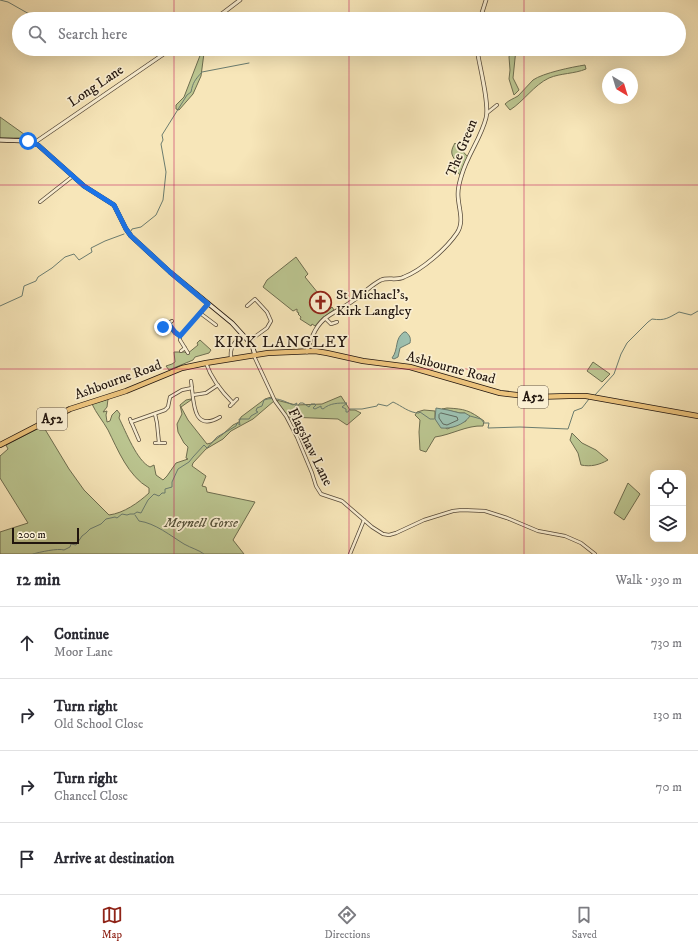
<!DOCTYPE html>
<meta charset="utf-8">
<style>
body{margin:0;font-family:"IM FELL DW Pica",serif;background:#f2f2f3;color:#2b2b33}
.controls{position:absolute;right:12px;bottom:12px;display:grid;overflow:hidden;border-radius:8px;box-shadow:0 4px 16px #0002}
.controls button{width:36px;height:36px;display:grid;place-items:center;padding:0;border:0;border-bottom:1px solid #e1e1e2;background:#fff;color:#2b2b33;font:20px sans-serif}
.compass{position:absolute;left:602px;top:68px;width:36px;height:36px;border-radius:50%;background:#fff;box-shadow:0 4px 16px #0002;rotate:142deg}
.scale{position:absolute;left:12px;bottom:10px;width:67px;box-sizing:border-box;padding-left:4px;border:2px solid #21150e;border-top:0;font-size:11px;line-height:14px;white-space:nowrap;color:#21150e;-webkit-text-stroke:3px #faefd2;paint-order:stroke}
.stop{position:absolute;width:12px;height:12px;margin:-9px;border:3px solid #1a73e8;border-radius:50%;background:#fff}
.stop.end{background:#1a73e8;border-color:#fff;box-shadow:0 1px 4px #0008}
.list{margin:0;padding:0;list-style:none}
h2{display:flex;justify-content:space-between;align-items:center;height:52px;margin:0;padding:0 16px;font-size:17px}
h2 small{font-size:13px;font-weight:400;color:#7c7c81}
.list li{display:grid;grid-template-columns:26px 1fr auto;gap:12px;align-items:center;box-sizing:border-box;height:72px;padding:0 16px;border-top:1px solid #e1e1e2}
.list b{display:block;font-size:15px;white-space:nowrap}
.list p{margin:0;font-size:13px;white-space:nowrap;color:#7c7c81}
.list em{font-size:13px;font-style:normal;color:#7c7c81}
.icon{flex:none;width:22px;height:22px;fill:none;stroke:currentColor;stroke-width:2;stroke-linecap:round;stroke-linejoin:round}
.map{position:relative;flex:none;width:698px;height:554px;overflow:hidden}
.search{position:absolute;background:#fff;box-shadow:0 4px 16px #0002;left:12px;right:12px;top:12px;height:44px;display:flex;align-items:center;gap:10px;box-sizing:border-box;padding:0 14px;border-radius:22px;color:#7c7c81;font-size:15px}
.sheet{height:340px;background:#fff}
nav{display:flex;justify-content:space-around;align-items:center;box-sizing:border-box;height:56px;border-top:1px solid #e1e1e2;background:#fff;font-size:11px;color:#7c7c81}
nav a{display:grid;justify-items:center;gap:2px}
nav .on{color:#8f2418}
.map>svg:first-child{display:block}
.green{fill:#bbc590;stroke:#6e6d4f}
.water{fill:#9dc0af;stroke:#6b7c6f}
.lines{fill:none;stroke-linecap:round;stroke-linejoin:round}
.shore{stroke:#5f6a5e;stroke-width:1}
.stream{stroke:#6b7c6f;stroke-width:1}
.minor-casing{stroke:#564939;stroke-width:4}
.tertiary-casing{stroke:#564939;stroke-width:4.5}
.secondary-casing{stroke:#21150e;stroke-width:5}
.trunk-casing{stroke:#21150e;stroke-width:6}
.minor{stroke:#faefd2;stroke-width:2.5}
.tertiary{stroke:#faefd2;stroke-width:3}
.secondary{stroke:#faefd2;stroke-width:3.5}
.trunk{stroke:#ecc37c;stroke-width:4.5}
.route{stroke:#1a73e8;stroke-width:5}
.grid{fill:none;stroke:#c2185b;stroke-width:1;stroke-opacity:0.55}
.labels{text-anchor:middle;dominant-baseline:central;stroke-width:3.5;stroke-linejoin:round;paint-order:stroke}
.shield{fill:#faefd2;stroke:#625649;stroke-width:1}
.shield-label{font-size:13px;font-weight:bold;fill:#21150e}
.street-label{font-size:14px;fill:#21150e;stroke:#faefd2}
.poi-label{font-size:14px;fill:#21150e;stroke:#faefd2;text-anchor:start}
.park-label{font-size:14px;font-style:italic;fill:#57533c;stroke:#faefd2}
.quarter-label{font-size:16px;letter-spacing:1px;fill:#21150e;stroke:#faefd2}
</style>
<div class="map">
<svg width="698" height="554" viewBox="0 0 698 554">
<rect width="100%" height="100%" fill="#f7e6b9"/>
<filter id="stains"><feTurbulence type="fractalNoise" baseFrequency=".005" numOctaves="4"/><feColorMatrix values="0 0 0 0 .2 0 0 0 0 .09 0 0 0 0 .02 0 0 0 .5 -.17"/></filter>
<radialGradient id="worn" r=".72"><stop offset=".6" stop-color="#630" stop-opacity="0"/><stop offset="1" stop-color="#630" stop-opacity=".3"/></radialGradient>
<!-- green -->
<g class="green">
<path d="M511,49H516L513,78L519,90L514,95L509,79L510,70L509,57Z"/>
<path d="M201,53H204L201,76L193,94L179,110L176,109V105L184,97Z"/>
<path d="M585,65L586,69C574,74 561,73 549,78C534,85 524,101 510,110L505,104C509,100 513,99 518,96C523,91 528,85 533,80C543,73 572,67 585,65Z"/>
<path d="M0,117L28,137V138H0Z"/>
<path d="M455,143L468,157L460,175L454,168L456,161C450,154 451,150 455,143Z"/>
<path d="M296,257L308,274L305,277L318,293L317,295L324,299L330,309L332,307L334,310L322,318L315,326L312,324L311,326L300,319L301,317L298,314L299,313L297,312V309L293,311L263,287L267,280Z"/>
<path d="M200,340L211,350L209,353L195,357L193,360L169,370L166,366L172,364L175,362L174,352H185L187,354L198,345L197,343Z"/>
<path d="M593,362L610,374L602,382L587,371Z"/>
<path d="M341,396L350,410H355L361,413L347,425L338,419L288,417L276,400L296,405L322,404Z"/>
<path d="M271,397L274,401L253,419L231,431L223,439L206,449L193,463L192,466L206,476L202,486L206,487L207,492L255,502L233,540L244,554H0V532L28,523L0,478V456L8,449L6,445L43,426L69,469L84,490L109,515C124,513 138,503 149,493V488C128,476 118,450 108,430C103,421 96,413 92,404L108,399L107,407L103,412L107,411L106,415L107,422L110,421L112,415L117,410L120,414L119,418C126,432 137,461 150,467L154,465L156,475L163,480L167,476L176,463L188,459L186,458L188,447L184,443L178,432L177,424L182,414L180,405L186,400L191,399V400L181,407L188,420L207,444L211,443L223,434L233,425L239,422L241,417L265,399Z"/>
<path d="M447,408C465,409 469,410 484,421L483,426C467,425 451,435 435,437L426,452L420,450L419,432L420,420L415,415L417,412L424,410L435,411V419L447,429L466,421L465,413H460L442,409Z"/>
<path d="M572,433L582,443L596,450L608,460C599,465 591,467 581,465L578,453L570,440Z"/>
<path d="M628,483L640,494L624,520L614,513Z"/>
</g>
<!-- water -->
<g class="water">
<path d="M404,332H406C410,336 411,338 410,343L400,348L398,357L394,359L392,358C399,349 394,339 404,332Z"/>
<path d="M436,408L448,410L460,413H465L470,416C464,425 451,429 441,428L435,419Z"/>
</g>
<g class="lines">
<!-- shore -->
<path class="shore" d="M441,413L457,417L458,420L447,425L443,424L439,418V415Z"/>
<!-- stream -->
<g class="stream">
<path d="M0,0L8,2L38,19"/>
<path d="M131,231L132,229L141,227L156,215L163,200L166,172L161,144L163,140L162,135L187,95L191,92C193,82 195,80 202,72L249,63"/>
<path d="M0,306L22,296L24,286L36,281L38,277L52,268L65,257L74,254L79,260L92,252L91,248L105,241L124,234"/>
<path d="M595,395L614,374L621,354L627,343L648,322L652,319C665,321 668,318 679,312L691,315L698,311"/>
<path d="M470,416L481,419L484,423H489L488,428L520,427L568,429L574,411L582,408L589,399"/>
<path d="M135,515L139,521C155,523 171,536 184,544C191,548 199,550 204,554"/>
<path d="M33,554C40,552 58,548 64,550L70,547L71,544L76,545L82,536L86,533L90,529L101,524L106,519L115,517L117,518L122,514L127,515L130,514H134L137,512L141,513L148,500L154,494L159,496L162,493H165V489L172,487V482L178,469L189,462L193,457L204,445L207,448L217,437L236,426L237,423L240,425L239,419H249L251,416L258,412L256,411L257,408L262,406L264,400C275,396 284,401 293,405L297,403L295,407H297L300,403H303L309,407L311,404H315L316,405L313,408L315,409L321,406V408L323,409C330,403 338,403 347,403L342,407L346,409V412H348L350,409H362L377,406L378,404L387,406L393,402C402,406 409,413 419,413L420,412L430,419H434"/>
</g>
<defs>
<g id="minor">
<path d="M487,113L497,105"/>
<path d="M40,202L73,176"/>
<path d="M208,303L200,313L216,325"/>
<path d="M247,306L255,299L267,312L271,321L267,328L249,341"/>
<path d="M325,318L331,324L337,322"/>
<path d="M168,323L175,333L180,336"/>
<path d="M163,327L172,321"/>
<path d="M181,351L185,348"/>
<path d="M188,353L180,340V336L200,313"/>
<path d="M254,356L275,401L286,416L297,437L312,473L316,486L321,494L342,501L372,527L383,534L389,535L396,533L424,520L453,511L462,510L485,511L507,518L538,531L565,536L581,543L595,554"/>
<path d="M231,358C230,349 232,345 239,338"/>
<path d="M206,363C211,378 222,392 233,403"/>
<path d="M191,381C194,398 191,434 220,417"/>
<path d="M193,395L206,393L218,385"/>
<path d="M230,406L237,399"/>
<path d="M155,414L157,423L159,443"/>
<path d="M130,419L139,440"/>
<path d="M131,422L165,410L168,407L170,397L182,390L192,388"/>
<path d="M155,443H165"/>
<path d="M350,554L364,520"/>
</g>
<g id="tertiary">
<path d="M215,19L240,0"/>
<path d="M480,19L486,0"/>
<path d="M34,143L171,49"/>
<path d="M307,352C308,345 311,340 313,335C322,314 337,313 354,300C363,294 371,285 381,280C388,277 397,281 404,277C422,270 446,249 457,233C465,221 458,208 458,194C458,187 460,180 462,174C468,154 481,138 486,118C490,104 479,65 477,49"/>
</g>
<path id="secondary" d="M0,140L28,141L38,145L84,186L114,205L126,229L131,236L170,272L232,323L252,345L255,355"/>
<path id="trunk" d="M0,445L70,409L126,391L182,368L206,363L268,353L315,351L327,353L363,361L410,367L500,393L535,397L569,396H586L698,416"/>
</defs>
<!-- minor casing -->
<use href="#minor" class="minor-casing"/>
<!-- tertiary casing -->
<use href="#tertiary" class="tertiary-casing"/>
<!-- secondary casing -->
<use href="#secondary" class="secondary-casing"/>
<!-- trunk casing -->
<use href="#trunk" class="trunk-casing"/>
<!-- minor -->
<use href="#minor" class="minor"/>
<!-- tertiary -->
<use href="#tertiary" class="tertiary"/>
<!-- secondary -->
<use href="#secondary" class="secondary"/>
<!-- trunk -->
<use href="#trunk" class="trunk"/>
</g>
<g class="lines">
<!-- route -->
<path class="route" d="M28,141L38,145L84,186L114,205L126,229L131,236L170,272L208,304L180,336L175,332L168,323L163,327"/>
</g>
<!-- grid -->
<path class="grid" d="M174,0V19M349,0V19M524,0V19M174,49V554M349,49V554M524,49V554M0,185H698M0,369H698"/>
<!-- icons -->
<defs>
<symbol id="church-ring" viewBox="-11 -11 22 22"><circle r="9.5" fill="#faefd2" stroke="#8f2418" stroke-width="1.5"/><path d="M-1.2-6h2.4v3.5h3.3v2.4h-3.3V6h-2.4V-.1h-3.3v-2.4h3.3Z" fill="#8f2418"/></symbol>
</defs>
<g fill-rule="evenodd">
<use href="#church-ring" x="308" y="290" width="25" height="25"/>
</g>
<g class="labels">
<!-- shield labels -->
<g class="shield">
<rect x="518" y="386" width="30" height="22" rx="3"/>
<rect x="37" y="408" width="30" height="22" rx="3"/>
</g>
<g class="shield-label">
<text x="533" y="397">A52</text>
<text x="52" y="419">A52</text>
</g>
<!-- street labels -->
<g class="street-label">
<text transform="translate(96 86) rotate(-34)">Long Lane</text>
<text transform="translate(462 148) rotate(-68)">The Green</text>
<text transform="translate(451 368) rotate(15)">Ashbourne Road</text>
<text transform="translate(118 380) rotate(-20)">Ashbourne Road</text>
<text transform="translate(310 447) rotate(64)">Flagshaw Lane</text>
</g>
<!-- poi labels -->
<g class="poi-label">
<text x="336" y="295">St Michael's,<tspan x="336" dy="16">Kirk Langley</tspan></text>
</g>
<!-- park labels -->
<g class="park-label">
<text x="201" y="523">Meynell Gorse</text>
</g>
<!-- quarter labels -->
<g class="quarter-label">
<text x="281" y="342">KIRK LANGLEY</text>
</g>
</g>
<rect width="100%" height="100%" filter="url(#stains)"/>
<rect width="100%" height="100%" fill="url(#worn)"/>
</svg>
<div class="controls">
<button><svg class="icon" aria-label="locate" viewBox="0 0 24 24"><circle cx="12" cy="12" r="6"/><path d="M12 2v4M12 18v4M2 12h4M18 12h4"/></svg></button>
<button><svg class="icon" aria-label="layers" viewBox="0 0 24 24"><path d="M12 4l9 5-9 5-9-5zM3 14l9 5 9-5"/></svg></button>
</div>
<svg class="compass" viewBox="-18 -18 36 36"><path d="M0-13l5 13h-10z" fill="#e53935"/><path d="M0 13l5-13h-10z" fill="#7c7c81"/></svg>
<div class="scale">200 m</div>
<div class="stop" style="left:28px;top:141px"></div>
<div class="stop end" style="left:163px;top:327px"></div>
<div class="search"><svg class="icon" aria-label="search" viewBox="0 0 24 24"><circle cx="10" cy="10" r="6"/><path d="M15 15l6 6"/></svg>Search here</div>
</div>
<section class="sheet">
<h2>12 min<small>Walk · 930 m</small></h2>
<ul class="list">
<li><svg class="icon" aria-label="ahead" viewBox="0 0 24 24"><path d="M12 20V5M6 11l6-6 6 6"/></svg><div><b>Continue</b><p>Moor Lane</p></div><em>730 m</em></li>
<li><svg class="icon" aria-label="right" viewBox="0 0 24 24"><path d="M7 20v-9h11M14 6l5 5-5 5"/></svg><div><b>Turn right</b><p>Old School Close</p></div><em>130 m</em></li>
<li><svg class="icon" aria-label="right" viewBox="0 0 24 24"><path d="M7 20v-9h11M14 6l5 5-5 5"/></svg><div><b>Turn right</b><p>Chancel Close</p></div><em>70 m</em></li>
<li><svg class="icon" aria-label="arrive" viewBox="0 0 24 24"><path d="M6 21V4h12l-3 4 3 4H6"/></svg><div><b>Arrive at destination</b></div></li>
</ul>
</section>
<nav>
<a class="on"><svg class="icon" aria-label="map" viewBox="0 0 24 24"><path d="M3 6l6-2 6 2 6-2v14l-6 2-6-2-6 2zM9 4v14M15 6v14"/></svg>Map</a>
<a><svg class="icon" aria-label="directions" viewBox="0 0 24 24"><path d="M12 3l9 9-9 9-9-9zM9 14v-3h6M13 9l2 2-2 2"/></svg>Directions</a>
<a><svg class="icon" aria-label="saved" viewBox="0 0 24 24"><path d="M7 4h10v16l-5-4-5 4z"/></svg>Saved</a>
</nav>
